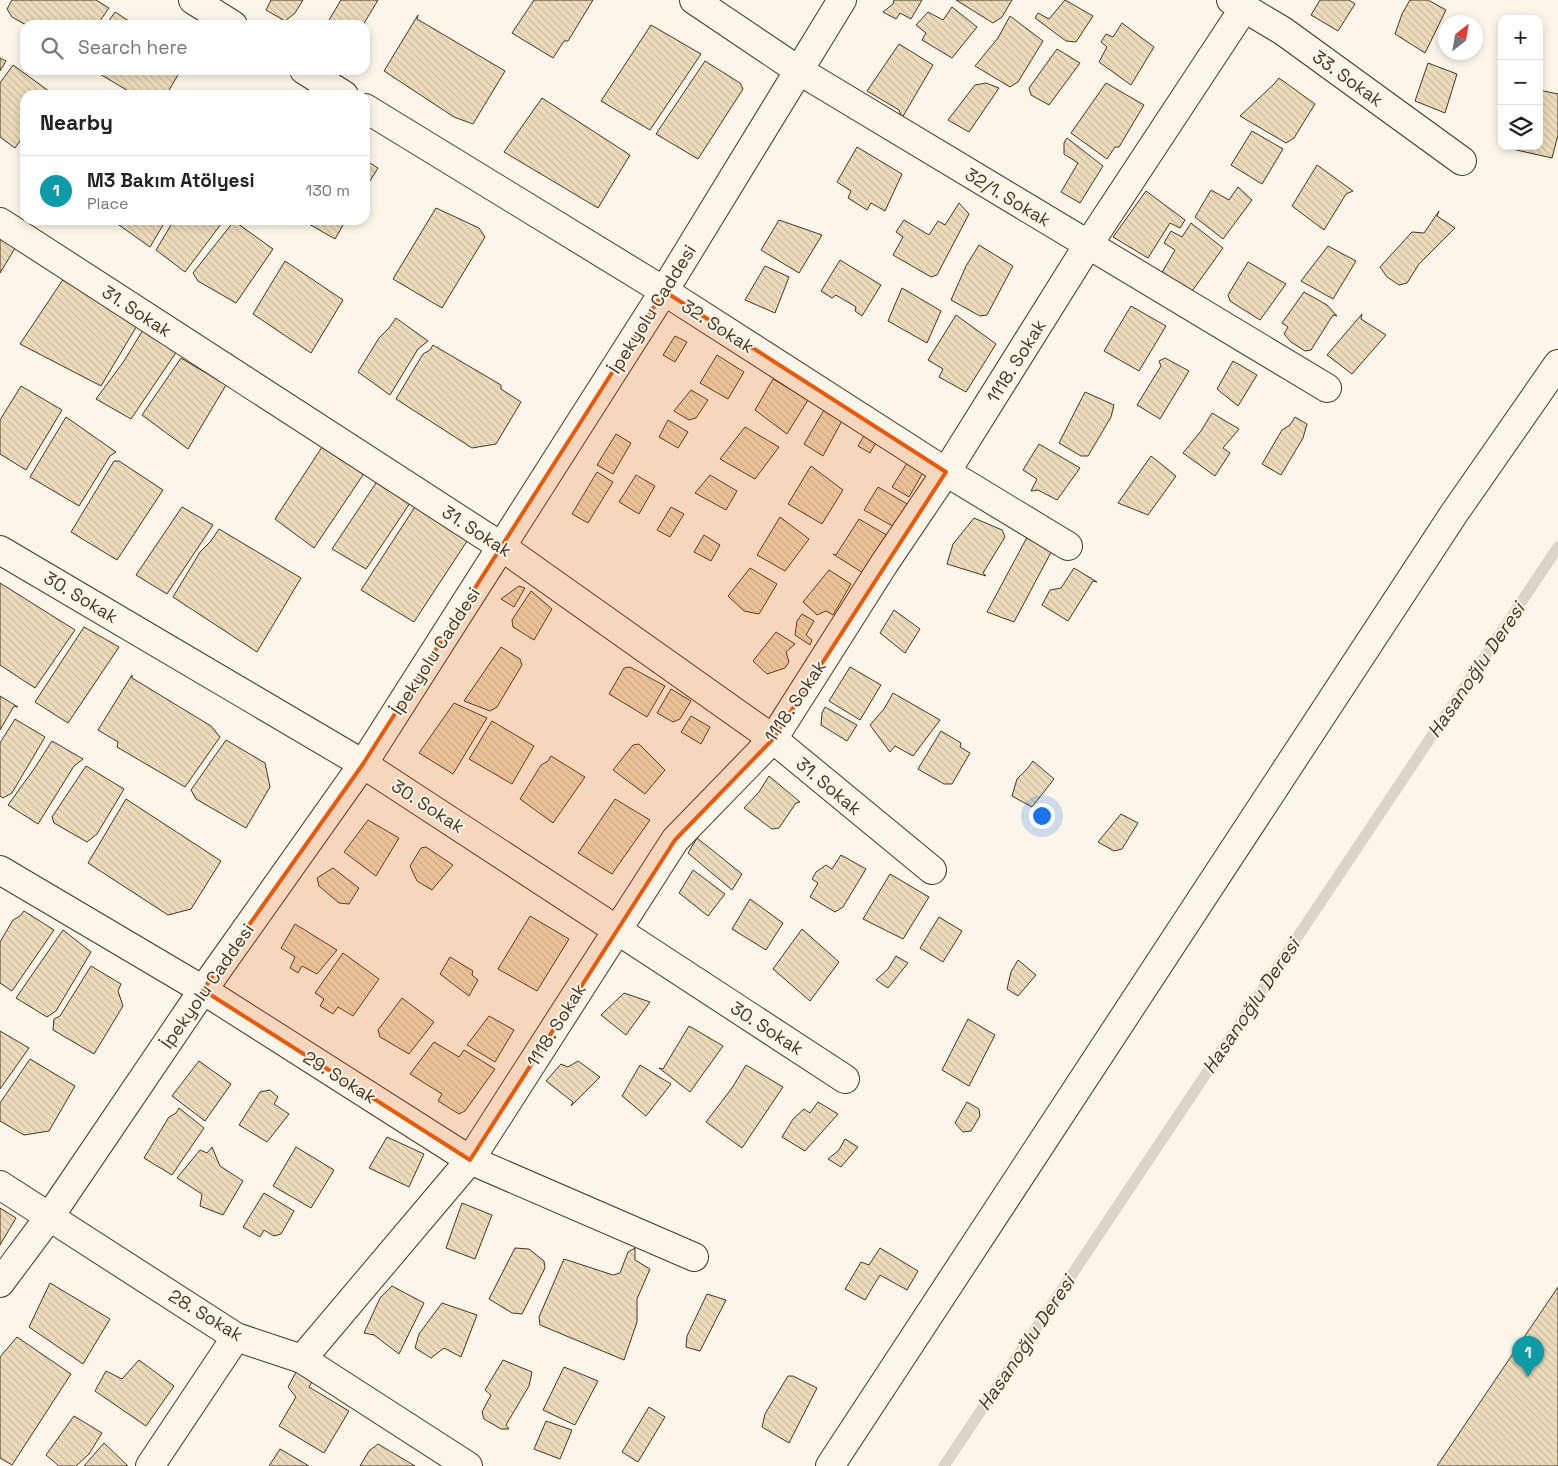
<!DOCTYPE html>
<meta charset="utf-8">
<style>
body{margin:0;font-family:"Space Grotesk",sans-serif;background:#f2f2f2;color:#222}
.controls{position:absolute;right:15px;top:15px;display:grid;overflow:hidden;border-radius:10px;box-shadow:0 2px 8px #0003}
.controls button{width:45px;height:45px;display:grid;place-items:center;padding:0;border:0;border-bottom:1px solid #e0e0e0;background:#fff;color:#222;font:25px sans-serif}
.compass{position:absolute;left:1438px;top:15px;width:45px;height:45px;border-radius:50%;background:#fff;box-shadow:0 2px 8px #0003;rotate:31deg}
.you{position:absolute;left:1041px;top:815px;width:18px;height:18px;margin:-12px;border:4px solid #fff;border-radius:50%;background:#1a73e8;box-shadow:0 0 0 8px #1a73e833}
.badge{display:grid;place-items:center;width:32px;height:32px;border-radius:50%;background:#2563eb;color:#fff;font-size:16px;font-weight:700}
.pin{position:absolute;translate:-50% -41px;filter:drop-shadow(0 1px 2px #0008)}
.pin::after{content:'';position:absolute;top:26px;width:18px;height:15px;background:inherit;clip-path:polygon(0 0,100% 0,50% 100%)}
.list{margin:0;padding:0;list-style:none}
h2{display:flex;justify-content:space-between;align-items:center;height:65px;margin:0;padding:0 20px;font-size:21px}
h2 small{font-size:16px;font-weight:400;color:#767676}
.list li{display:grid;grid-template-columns:32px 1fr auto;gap:15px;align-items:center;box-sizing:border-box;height:70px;padding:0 20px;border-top:1px solid #e0e0e0}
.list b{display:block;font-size:19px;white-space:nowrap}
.list p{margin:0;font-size:16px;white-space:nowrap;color:#767676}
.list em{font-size:16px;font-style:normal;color:#767676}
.icon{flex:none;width:28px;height:28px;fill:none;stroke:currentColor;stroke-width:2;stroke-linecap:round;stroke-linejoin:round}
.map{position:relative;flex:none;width:1558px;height:1466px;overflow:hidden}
.search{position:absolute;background:#fff;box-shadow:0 2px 8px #0003;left:20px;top:20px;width:350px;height:55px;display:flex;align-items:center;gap:12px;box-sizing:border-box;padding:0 18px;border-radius:15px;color:#767676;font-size:19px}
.panel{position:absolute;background:#fff;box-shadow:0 2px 8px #0003;left:20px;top:90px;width:350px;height:135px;border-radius:15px}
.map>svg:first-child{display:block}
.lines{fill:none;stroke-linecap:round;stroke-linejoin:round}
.stream{stroke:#dcd4c6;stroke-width:11}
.building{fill:url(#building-back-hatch);stroke:#4a3520}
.minor-casing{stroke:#4a3520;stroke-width:30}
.minor{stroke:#fbf6e9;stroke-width:28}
.marked{fill:#e8590c;fill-opacity:0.2;stroke:#e8590c;stroke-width:4;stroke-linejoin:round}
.labels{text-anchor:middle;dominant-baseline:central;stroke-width:4;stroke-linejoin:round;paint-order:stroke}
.street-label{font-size:18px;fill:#4a3520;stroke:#fbf6e9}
.water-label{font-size:19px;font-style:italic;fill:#4a3520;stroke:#fbf6e9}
</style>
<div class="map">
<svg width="1558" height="1466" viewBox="0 0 1558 1466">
<defs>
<pattern id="building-back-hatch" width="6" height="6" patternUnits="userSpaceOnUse" patternTransform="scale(1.25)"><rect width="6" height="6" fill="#ecdcbc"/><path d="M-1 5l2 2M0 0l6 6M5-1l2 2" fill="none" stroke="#ccbda1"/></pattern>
</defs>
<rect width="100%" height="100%" fill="#fbf6e9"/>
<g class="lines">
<!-- stream -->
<path class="stream" d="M944,1466L1558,547"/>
</g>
<!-- building -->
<g class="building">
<path d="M12,0H96L109,8L97,25H26L12,17L7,9Z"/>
<path d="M271,0H303L295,13L285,21L266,10Z"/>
<path d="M341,0H378L363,25H326Z"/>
<path d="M534,0H593L568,41H564L553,58L512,33Z"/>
<path d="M894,0H922L911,19L900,13L896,19L883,12L893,4Z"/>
<path d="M956,0H1012L1002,17L993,23Z"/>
<path d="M1065,0L1093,16L1076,42L1066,41L1035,18L1038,13L1049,19Z"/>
<path d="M1320,0H1349L1355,4L1338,31L1311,15Z"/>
<path d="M1410,0H1428L1446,10L1425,53L1395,34L1402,14Z"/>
<path d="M952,7L977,27L952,58L922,40L926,33L916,25L928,12L943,20Z"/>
<path d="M115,12L135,25H106Z"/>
<path d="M418,15L417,19L505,71L473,124L454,117L384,71Z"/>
<path d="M1010,16L1043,41L1018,82L1010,87L975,66L998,38Z"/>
<path d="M1122,23L1154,47L1131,85L1099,62L1107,47L1101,42L1106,34L1113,37Z"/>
<path d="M651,25L701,54L650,130L601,101Z"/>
<path d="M899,44L933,65L902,118L899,110L867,91Z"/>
<path d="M1057,49L1080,63L1049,105L1031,95L1029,88Z"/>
<path d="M0,58L6,61L0,71Z"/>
<path d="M705,61L740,83L743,89L698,159L656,134Z"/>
<path d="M1428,63L1457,74L1445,113L1415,101Z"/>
<path d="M13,65L53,94L25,95V134L15,148L0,137V83Z"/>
<path d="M93,70H181L166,95H135Z"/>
<path d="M1279,78L1315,104L1294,138L1286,143L1240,116L1274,84Z"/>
<path d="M986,83L999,88L969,132L948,120L975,85Z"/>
<path d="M1106,83L1144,105L1119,147H1115L1107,159L1071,133Z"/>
<path d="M1539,90L1558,94V135L1552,158L1512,149L1513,146H1539Z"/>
<path d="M542,98L630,155L598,208L504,152Z"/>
<path d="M1252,131L1283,149L1262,184L1231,165Z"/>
<path d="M1067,138L1103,166L1080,203L1061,192L1078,163L1064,154V143Z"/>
<path d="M857,147L902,174L885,211L871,203L867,210L848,198L851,191L837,182Z"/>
<path d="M365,160L378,168L365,189Z"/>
<path d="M1317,165L1353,191L1346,194L1324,230L1292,206Z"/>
<path d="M1238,187L1252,200L1223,239L1195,217L1211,190L1229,200Z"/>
<path d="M1146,191L1185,220L1180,228L1170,223L1148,258L1113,237Z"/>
<path d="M959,203L969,214L937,275L931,277L893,255L903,237L896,232L904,220L929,235L938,221L945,225Z"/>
<path d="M436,208L479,228L485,237L442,308L393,279Z"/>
<path d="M1439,211L1437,216L1455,228L1419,264L1407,283L1399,285L1387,277L1380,267L1412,232L1424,233Z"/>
<path d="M112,220H166L150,247Z"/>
<path d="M174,220H224L185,272L156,250Z"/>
<path d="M302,220H346L335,239Z"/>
<path d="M779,220L822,235L799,273L761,250Z"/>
<path d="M234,221L273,249L236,303L198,281L193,273Z"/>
<path d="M1191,223L1223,248L1190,294L1160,276L1175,250L1164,243L1171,231L1182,237Z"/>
<path d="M0,235L17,245L0,273Z"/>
<path d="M979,245L1013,266L987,315L980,316L951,300L966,266Z"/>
<path d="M1328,246L1356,261L1333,299L1301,281Z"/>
<path d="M840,260L881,285L862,316L855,311L856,307L836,295L832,298L821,291Z"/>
<path d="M285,261L343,300L311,353L253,314Z"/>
<path d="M1248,262L1286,284L1260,320L1230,301L1228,295Z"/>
<path d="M765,266L789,277L775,313L745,300Z"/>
<path d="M64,278L141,319L101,386L20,344Z"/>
<path d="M902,288L941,311L927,343L888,321Z"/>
<path d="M1304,292L1327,305L1337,316L1333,315L1311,350L1305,351L1291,342L1284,334L1288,327L1282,323Z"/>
<path d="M1131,306L1166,326L1139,371L1104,351Z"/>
<path d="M1362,314L1361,319L1386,335L1352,374L1327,355Z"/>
<path d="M956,315L996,344L966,392L939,377L943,369L928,360Z"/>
<path d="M396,318L428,341L418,349L390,395L358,372L379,338L389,328Z"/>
<path d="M143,330L177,351L131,419L96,399L124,361Z"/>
<path d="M675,336L687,342L675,362L663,355Z"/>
<path d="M433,345L501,385V389L521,402L496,444L472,448L396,399L423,354L430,350Z"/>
<path d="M717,355L744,372L728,399L700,383Z"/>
<path d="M181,358L226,385L188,449L142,415Z"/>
<path d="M1165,358L1189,371L1160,419L1137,405L1161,366L1159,361Z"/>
<path d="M1233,361L1257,375L1238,406L1217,389Z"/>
<path d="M773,379L808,400L787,434L755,410Z"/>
<path d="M21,386L62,410L26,470L0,454V420Z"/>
<path d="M691,390L708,400L696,418L689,420L674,411Z"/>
<path d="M1085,392L1114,405L1111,417L1088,456H1081L1059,443Z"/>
<path d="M824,410L843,419L823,456L804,444Z"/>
<path d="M1212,413L1239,429L1223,448L1230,453L1215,476L1183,453L1201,431Z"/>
<path d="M66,417L116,452L110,456L79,506L30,477Z"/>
<path d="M1295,417L1307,424L1303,438L1281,475L1262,464L1282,430L1290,425Z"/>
<path d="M668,420L688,432L678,448L659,437Z"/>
<path d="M745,427L779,447L755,479L720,459Z"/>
<path d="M616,434L631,443L613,474L597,465Z"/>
<path d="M865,434L877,441L870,453L858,446Z"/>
<path d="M324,444L367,469L314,548L275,519Z"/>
<path d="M1039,444L1080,468L1057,500L1038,490L1031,491L1037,479L1023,470Z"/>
<path d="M1151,456L1176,476L1148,515L1118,503Z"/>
<path d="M909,460L925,469L909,497L892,487Z"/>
<path d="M114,461H119L163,490L117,560L71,532Z"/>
<path d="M811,466L843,490L822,524L788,504Z"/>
<path d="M597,472L613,482L588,523L572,514Z"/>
<path d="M636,475L655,486L639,514L619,502Z"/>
<path d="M710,475L737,491L726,510L695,493Z"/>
<path d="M378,480L412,500L366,569L332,549Z"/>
<path d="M878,487L909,505L896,528L864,510Z"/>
<path d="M422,496L473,532L414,622L361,590Z"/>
<path d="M182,507L213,525L167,594L136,575Z"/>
<path d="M671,507L684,514L670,537L657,530Z"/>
<path d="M780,517L809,539L785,571L757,555Z"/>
<path d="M974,518L1002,530L1005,537L983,573L986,576L947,564L953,544Z"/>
<path d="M859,519L890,537L863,573L833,554L836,555Z"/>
<path d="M1032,528L1056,543L1014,622L987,612Z"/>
<path d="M219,529L301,578L257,652L173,597L200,552L211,541Z"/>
<path d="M704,535L720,545L711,561L694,552Z"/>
<path d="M750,568L777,584L759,614L744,611L728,596Z"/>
<path d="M1074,568L1097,582L1093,581L1068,621L1042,605L1050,590L1061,588Z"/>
<path d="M829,570L851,584L833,615L826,611L817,615L803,602Z"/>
<path d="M0,583L75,630L35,688L0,665Z"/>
<path d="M519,586L525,588L514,607L501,599Z"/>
<path d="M531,591L552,609L534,640L513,627L512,620Z"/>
<path d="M894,610L920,629L905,653L880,633Z"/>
<path d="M802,614L814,621L806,635L812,640L810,645L795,635L797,621Z"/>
<path d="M84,627L119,647L68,723L35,702Z"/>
<path d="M776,632L795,644L786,652L789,662L785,668L767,674L753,661Z"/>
<path d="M501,647L520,659L522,665L497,707L490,711L464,701Z"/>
<path d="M630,667L665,686L647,717L609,694L624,668Z"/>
<path d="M850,667L881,685L860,720L829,701Z"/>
<path d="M132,675V678L211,726L220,737L185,787L117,747L118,742L98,730Z"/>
<path d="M671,689L691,701L680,719L673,722L657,713Z"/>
<path d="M893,693L940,720L913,756L895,746L890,752L870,725L884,709Z"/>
<path d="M0,696L18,707L14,706L0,730Z"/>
<path d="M454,703L487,718L453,774L419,753Z"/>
<path d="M825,707L857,725L847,741L821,725L822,713Z"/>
<path d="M691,716L710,727L701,744L681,732Z"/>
<path d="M15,719L45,737L12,793L3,798L0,796V743Z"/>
<path d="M492,721L534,746L512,784L469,759Z"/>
<path d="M941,731L961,743L960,747L970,753L952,784H944L918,769Z"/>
<path d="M226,740L265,763L270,787L246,828L196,799L191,790Z"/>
<path d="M52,741L83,759L74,766L38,824L8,805L34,769Z"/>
<path d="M639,744L665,770L645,794L613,770L633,745Z"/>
<path d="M551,756L585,777L553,823L520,799L541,765L548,761Z"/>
<path d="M1033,761L1054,779L1032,807L1012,796L1017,779L1027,769Z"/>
<path d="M86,766L124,789L97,834L87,842L54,823L52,817Z"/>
<path d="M769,776L800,802L796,803L779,828L772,829L744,808L759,792Z"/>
<path d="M126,799L221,861L191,909L168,915L88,863Z"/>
<path d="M615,799L650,820L612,874L578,853Z"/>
<path d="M1121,814L1138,823L1122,849L1114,851L1098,842Z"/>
<path d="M368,820L399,838L376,876L344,852Z"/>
<path d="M697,838L742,874L732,890L688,853Z"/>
<path d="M426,847L453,865L432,890L417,881L410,866L421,848Z"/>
<path d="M841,855L866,869L843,907L835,912L810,897L818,883L812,879L816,872L826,865L832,869Z"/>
<path d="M333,868L359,888L349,904L339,903L319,886L317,878Z"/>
<path d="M693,870L725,894L708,916L679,893Z"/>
<path d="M890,874L929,897L903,939L863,919Z"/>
<path d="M750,899L783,923L766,950L732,929Z"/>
<path d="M24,911L54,930L12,991L0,983V942L13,920L20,916Z"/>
<path d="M530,916L569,939L537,991L498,969Z"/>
<path d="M939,917L962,931L943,962L920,948Z"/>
<path d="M295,924L337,950L317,974L302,966L298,973L290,968L295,957L281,948Z"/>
<path d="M802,929L839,962L810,1001L773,969Z"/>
<path d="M63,930L91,952L56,1011L47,1017L16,998Z"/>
<path d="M343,953L379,979L353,1016L338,1007L333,1014L320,1006L324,999L315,993Z"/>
<path d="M896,956L908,963L888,988L876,980L888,969Z"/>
<path d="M450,957L473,971L472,975L478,980L469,996L440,974Z"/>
<path d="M1018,960L1036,975L1018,996L1007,989L1011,972Z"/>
<path d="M91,966L121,984L118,991L123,1006L94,1054L53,1030L54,1019L60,1016Z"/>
<path d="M624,993L650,1002L626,1035L601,1015Z"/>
<path d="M402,998L434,1022L409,1054L380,1037L378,1030Z"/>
<path d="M489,1016L514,1030L495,1062L467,1045Z"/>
<path d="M968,1019L995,1035L969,1086L942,1070Z"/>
<path d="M689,1026L723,1046L690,1092L659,1068L663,1069Z"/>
<path d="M0,1031L29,1048L0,1089Z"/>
<path d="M434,1042L459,1057L464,1050L495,1069L465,1111L459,1114L438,1101L442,1094L410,1074Z"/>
<path d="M30,1059L75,1086L49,1131L24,1135L0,1121V1103Z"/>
<path d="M199,1061L231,1084L205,1121L172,1096Z"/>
<path d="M578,1061L600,1077L571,1106L573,1102L546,1081L561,1064L568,1067Z"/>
<path d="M640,1065L671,1084L646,1116L622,1096Z"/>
<path d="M746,1065L783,1087L742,1148L706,1122L732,1088Z"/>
<path d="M270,1090L278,1097L274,1104L289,1114L267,1142L239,1125L260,1092Z"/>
<path d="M818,1102L838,1114L805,1151L782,1137L793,1119L804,1109L810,1113Z"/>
<path d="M967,1102L979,1109L980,1116L971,1131L963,1132L955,1123Z"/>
<path d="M179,1108L204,1128L172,1175L144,1158L169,1117L176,1113Z"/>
<path d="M387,1137L424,1154L409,1187L369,1168Z"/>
<path d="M845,1139L858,1147L841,1167L828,1159L839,1150Z"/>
<path d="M212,1147L220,1166L243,1181L223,1215L200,1206L202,1194L177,1178L200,1150L207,1153Z"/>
<path d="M296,1147L334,1170L311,1208L273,1186Z"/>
<path d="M264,1193L294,1211L281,1234L274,1236L264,1230L260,1237L243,1227Z"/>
<path d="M462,1203L492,1215L475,1259L446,1248Z"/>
<path d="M0,1208L16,1218L0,1245Z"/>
<path d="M515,1248L529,1249L544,1261L545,1268L522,1314L512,1313L489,1299Z"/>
<path d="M635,1248V1260L650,1269L637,1299V1322L624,1360L540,1325L539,1317L564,1259L613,1275L620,1273L628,1252Z"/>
<path d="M880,1248L918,1271L907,1290L880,1275L865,1300L845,1289L861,1262L869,1265Z"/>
<path d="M50,1283L110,1319L83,1364L29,1327Z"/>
<path d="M392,1286L424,1303L399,1354L374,1335L364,1333L380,1298Z"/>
<path d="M1558,1287V1466H1437Z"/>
<path d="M707,1294L726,1300L700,1351L686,1347L687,1336Z"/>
<path d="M442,1303L477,1315L461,1357L444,1348L431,1358L415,1348L419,1334Z"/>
<path d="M17,1337L71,1374L12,1465L0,1458V1357Z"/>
<path d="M139,1360L174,1386L146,1426L95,1391L106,1371L122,1379Z"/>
<path d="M503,1360L532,1372L529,1386L506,1425L509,1429H501L484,1419L482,1412L491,1395L485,1390Z"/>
<path d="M564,1367L598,1381L575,1425L543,1410Z"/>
<path d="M297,1370L313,1380L309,1387L349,1411L324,1453L279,1426L296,1397L288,1387Z"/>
<path d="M788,1376H793L817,1388L789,1443L762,1427L765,1414Z"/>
<path d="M649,1407L665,1417L638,1462L622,1452Z"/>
<path d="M74,1416L102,1433L89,1454L76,1466H59L46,1455Z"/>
<path d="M546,1421L572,1430L560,1459L534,1449Z"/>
<path d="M104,1443L128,1466H84Z"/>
<path d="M378,1444L415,1466H360L369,1451Z"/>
<path d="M280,1449L309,1466H269Z"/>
</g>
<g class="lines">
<defs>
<g id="minor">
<path d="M193,0L233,25"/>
<path d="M694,0L798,70L1327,388"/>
<path d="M1231,0L1283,31L1462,161"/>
<path d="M304,70L344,95"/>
<path d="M365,108L664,291L946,472L1068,546"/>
<path d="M0,222L502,547L773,739L932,870"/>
<path d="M0,550L363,764L845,1079"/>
<path d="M0,870L203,990L470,1160L694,1257"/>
<path d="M0,1185L236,1337L302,1359L468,1466"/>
<path d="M0,1283L50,1216L203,990L363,764L664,291L842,0"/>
<path d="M302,1359L470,1160L675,840L773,739L884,564L946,472L1088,245L1244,8"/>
<path d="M150,1466L236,1337"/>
<path d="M830,1466L1453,515L1558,364"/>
</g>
</defs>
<!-- minor casing -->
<use href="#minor" class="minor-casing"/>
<!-- minor -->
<use href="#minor" class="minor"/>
</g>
<!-- marked area -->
<path class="marked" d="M664,291L946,472L773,739L675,840L470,1160L203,990L363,764Z"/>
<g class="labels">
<!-- street labels -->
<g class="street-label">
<text transform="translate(1348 78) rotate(36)">33. Sokak</text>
<text transform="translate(1008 197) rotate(31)">32/1. Sokak</text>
<text transform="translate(652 309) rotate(-58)">İpekyolu Caddesi</text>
<text transform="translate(137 311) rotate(33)">31. Sokak</text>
<text transform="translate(718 326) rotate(33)">32. Sokak</text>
<text transform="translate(1016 361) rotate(-58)">1118. Sokak</text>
<text transform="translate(477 531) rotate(33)">31. Sokak</text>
<text transform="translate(81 597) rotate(31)">30. Sokak</text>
<text transform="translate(435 651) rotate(-57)">İpekyolu Caddesi</text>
<text transform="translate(795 701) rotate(-56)">1118. Sokak</text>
<text transform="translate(829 786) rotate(40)">31. Sokak</text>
<text transform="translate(428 806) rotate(33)">30. Sokak</text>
<text transform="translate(207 986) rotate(-55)">İpekyolu Caddesi</text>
<text transform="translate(556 1025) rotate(-58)">1118. Sokak</text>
<text transform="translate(767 1028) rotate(33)">30. Sokak</text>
<text transform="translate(340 1077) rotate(32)">29. Sokak</text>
<text transform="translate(206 1315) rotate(31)">28. Sokak</text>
</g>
<!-- water labels -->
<g class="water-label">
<text transform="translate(1476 670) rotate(-56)">Hasanoğlu Deresi</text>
<text transform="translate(1251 1006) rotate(-56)">Hasanoğlu Deresi</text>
<text transform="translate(1026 1343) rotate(-56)">Hasanoğlu Deresi</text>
</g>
</g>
</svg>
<div class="controls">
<button>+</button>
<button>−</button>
<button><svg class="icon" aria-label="layers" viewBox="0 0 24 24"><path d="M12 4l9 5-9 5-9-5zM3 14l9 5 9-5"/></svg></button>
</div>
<svg class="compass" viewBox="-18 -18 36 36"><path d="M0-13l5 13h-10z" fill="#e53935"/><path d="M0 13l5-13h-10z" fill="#767676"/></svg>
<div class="you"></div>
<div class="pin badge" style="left:1528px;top:1377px;background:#0f9aa8">1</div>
<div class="search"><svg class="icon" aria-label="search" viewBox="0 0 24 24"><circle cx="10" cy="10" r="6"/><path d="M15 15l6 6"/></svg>Search here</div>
<section class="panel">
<h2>Nearby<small></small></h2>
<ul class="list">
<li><span class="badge" style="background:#0f9aa8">1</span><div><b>M3 Bakım Atölyesi</b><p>Place</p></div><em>130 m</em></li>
</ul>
</section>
</div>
